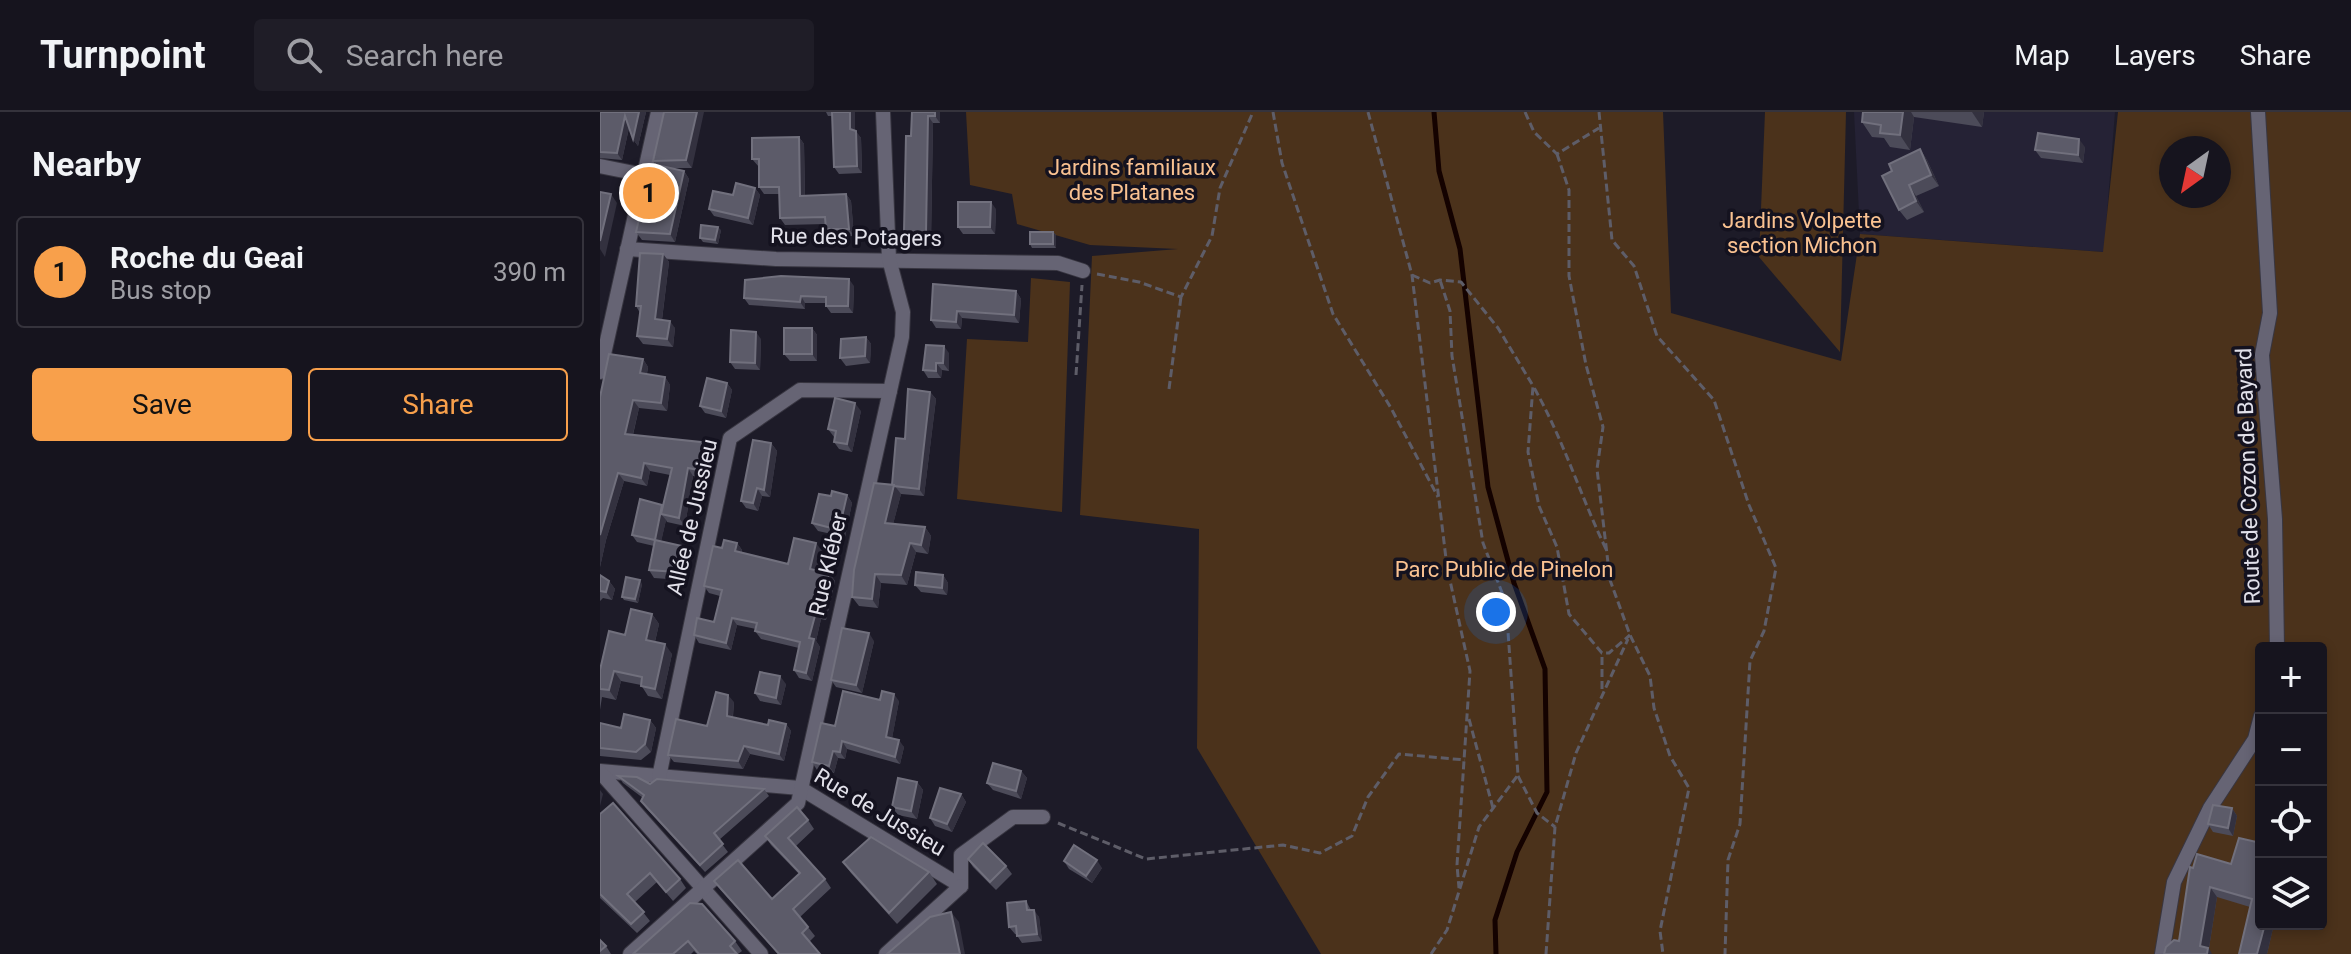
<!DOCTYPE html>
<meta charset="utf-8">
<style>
body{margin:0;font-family:Roboto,sans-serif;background:#1f1d27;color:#f1f3f6}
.controls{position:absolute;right:24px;bottom:24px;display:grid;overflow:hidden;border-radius:8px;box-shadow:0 4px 12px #0003}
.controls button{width:72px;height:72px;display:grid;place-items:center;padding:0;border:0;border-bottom:2px solid #35333c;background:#16141e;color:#f1f3f6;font:40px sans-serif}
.compass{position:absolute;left:1559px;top:24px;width:72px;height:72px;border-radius:50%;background:#16141e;box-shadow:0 4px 12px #0003;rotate:213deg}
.you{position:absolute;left:896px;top:500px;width:28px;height:28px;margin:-20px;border:6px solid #fff;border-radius:50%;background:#1a73e8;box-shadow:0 0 0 12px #1a73e833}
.badge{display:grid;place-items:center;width:52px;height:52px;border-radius:50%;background:#f8a04b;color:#111;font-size:26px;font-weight:700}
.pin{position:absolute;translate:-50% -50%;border:4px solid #fff;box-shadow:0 2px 8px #0006}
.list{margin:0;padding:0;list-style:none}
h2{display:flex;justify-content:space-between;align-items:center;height:104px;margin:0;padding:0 32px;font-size:34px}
h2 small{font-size:26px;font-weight:400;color:#9e9ea4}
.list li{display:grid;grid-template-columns:52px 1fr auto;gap:24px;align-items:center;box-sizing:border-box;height:112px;margin:0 16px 16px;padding:0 16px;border:2px solid #35333c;border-radius:8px}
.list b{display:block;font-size:30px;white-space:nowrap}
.list p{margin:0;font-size:26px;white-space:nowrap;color:#9e9ea4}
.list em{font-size:26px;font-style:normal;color:#9e9ea4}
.actions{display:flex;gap:16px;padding:24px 32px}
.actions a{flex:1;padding:18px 0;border:2px solid #f8a04b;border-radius:8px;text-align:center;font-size:28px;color:#f8a04b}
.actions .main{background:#f8a04b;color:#111}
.icon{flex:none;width:44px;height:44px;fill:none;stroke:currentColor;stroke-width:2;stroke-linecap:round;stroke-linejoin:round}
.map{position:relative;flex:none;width:1751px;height:842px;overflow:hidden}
header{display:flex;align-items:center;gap:48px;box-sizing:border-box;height:112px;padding:0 40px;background:#16141e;border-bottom:2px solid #35333c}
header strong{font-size:38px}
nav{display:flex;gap:44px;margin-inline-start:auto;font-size:28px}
.search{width:560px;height:72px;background:#1f1d27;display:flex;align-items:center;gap:20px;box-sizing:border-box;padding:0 28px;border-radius:8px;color:#9e9ea4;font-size:30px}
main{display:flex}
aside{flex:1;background:#16141e}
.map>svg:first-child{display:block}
.built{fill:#252235}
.green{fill:#4b321b;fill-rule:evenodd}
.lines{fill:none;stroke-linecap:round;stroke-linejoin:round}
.stream{stroke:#140200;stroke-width:5}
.street-casing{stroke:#383641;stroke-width:16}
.path{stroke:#5e5d68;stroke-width:3;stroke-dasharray:8 4;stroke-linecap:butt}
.street{stroke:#666474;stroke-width:14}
.wall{fill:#4c4b59}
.shaded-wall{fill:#33313f}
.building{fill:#5c5b69;stroke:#71707d;stroke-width:2}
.labels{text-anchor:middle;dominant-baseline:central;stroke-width:7;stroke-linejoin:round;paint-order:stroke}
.park-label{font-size:22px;fill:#fac291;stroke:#14121f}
.street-label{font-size:22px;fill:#e2e1ea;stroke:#14121f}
</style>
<header>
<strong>Turnpoint</strong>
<div class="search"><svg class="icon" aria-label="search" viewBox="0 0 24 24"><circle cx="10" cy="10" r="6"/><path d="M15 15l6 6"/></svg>Search here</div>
<nav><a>Map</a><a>Layers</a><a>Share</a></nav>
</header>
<main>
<aside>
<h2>Nearby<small></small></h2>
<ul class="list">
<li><span class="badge">1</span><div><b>Roche du Geai</b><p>Bus stop</p></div><em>390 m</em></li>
</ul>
<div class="actions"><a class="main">Save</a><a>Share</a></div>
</aside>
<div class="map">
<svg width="1751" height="842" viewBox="0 0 1751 842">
<rect width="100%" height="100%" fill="#1d1b28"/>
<!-- built -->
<path class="built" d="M1254,0H1515L1504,140L1260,122Z"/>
<!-- green -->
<g class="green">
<path d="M366,0H1063L1071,201L1241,249L1260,122L1503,140L1518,0H1751V842H721L597,636L599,417L480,403L492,144L578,137L490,133L417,112L412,82L370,73ZM1571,36H1619V84H1571ZM1661,536H1721V812H1661Z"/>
<path d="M1165,0H1246L1240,240L1159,145Z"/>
<path d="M431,166L470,170L462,400L357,387L367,227L428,230Z"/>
</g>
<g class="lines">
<!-- stream -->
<path class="stream" d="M834,0L839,59L860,137L888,375L914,471L945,557L947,680L917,740L895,808L896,842"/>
<defs>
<g id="street">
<path d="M1658,0L1670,201L1662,243L1675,407L1677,536"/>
<path d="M0,54L44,63"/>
<path d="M27,137L176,147L458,151L483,159"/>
<path d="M0,260L58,0"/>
<path d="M0,659L200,676L361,774"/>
<path d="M0,660L161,842"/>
<path d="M59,665L130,326L200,278L290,279"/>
<path d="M361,774V743L413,705H443"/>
<path d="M30,842L198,691L302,225L303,200L289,147L283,0"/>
<path d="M286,842L361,774"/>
<path d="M1562,842L1574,770L1610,696L1655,627L1661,604"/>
</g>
</defs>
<!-- street casing -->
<use href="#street" class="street-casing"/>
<!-- path -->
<g class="path">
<path d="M673,0L682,51L733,202L791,296L838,385"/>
<path d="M768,0L812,163L847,455L870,559L857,753L859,776"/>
<path d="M925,0L934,20L957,42L999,16"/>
<path d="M999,0L1012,128L1034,154L1057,224L1114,288L1149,393L1176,456L1164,519L1150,549L1140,712L1128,748L1125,842"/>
<path d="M957,42L969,78V164L986,253L1003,315L997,357L1010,468L1030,523L1050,564L1054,596L1070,644L1089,676L1060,819L1063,842"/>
<path d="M497,162L539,170L581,185L612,124L620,76L653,0"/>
<path d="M812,163L830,171L840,168L861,170L898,216L932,272"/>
<path d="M476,263L482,173"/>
<path d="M569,277L581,185"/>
<path d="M1006,437C980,383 963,326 933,274L928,340L939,394L957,435L969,502L1002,541H1009L1030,523"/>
<path d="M1002,577V541"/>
<path d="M869,607L893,696"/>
<path d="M918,664L937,701L955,715"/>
<path d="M458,711L546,747L683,733L720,741L752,724L768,685L799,642L865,648"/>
<path d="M831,842L847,818L879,715L918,663L906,491L883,431L852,244L850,199L840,168"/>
<path d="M946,842L955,715L976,641L1028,527"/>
</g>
<!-- street -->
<use href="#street" class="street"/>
</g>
<!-- wall -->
<g class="wall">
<path d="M0,0H46L38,34L33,27L29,16L22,48L0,46Z"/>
<path d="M64,0L92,56H72L84,59L89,67L75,130L42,128L36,120L56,53L53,49Z"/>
<path d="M226,0H255V19L261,26L262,61L239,62L234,55L232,4H228Z"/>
<path d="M312,0H340V11H333L331,128H309L304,120Z"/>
<path d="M1263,0H1384L1382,15L1314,5L1310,38L1290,35L1284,26L1272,25L1262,10Z"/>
<path d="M199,25L204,32L205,84L246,82L251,89L254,124L231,125L226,117V112L185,113L180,106L179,82H164L159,75V55L152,47Z"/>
<path d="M1485,35L1483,51L1441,46L1435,38Z"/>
<path d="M1320,37L1327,48L1339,74L1316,84L1324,100L1307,108L1299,98L1292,59Z"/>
<path d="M155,76L160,83L153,113L114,104L109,97Z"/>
<path d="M396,97L395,122H363L358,115Z"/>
<path d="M121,118L118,132L103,130L100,126Z"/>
<path d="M453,120L456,123V136H432L430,132Z"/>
<path d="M63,142L69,150L62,208L75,216L73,235L43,232L37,224L40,201L36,194Z"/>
<path d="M254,174L253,201H231L226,194V191H205V197L149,193L144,186Z"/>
<path d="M416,179L421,187L419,211L362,206L361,217L336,216L331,208Z"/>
<path d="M212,216L217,223V249H190L184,242Z"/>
<path d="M266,225L271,232L270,251L246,254L240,246Z"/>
<path d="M161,227L160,258L135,257L130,250Z"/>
<path d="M349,241V259L342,258L341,266H328L323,258Z"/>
<path d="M43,247L48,255L47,262L65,265L70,273L67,299L39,296L33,323L110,331L116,339L110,367L93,364L85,414L67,410L66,408L61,429L82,434L87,441L82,468L54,466L49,458L54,434L37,430L32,423L63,394L70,363L50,359L47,374L24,369L6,428L0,455V285Z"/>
<path d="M127,271L132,278L126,306L105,301L100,294Z"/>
<path d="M330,280L336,287L324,384L301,382L293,412L325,415L331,424L328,442L316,440L307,473L281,471L278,496L259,494L252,485L292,373L305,327Z"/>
<path d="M261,299L252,340L239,337L234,330V325L228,317Z"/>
<path d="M171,331L177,339L170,385L162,384L158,399L146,396L141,389Z"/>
<path d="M247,383L252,391L245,425L218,419L212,411L231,384Z"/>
<path d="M137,431L142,438V441L188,452L222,439L217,459L229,461L235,469L226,508L221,507L216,529L220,535L212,569L199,566L194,558L199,536L161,527L155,519L156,517L137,513L131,538L99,531L94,523L114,510L120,484L109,481L104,474L122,436Z"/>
<path d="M0,463L9,469L15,477L12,488L3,486L0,489Z"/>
<path d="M343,463L348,471L347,483L321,480L315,473Z"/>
<path d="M42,472L38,491L24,488L22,485Z"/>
<path d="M52,502L59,512L55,530L72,542L62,587L48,584L41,573L21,569L16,588L2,585L0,598V558L25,523Z"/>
<path d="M274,529L262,581L236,575L231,568Z"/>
<path d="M186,572L181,593L160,589L155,581Z"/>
<path d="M280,588L299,589L292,626L304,635L300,652L247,637L245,647L238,646L234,661L217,658L212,650L235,614Z"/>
<path d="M134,590L133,605L168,613L186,612L191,619L184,649L150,642L143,657L74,650L68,643L107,614Z"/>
<path d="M50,608L56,616L51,640L41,648L0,644V611L21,616Z"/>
<path d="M421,659L427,666L421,687L393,678L387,671Z"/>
<path d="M18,664L50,672L164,677L169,684L119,728L128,740L105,760L46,696L41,689L43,686L23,671Z"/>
<path d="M317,670L323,678L317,707L298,703L292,695Z"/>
<path d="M361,682L366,690L352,720L335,714L330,706Z"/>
<path d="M1632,696L1637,704L1633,724L1613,720L1608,712Z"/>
<path d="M0,702L80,767L86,776L73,789L57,770L35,790L50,809L37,821L0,786Z"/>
<path d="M208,708L214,717L196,734L225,767L231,776L200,805L215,824L209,830L220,842H178L121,778L114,769L172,787L199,762L171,733L165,724Z"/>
<path d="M1639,726L1661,812H1674L1667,842L1650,795L1617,785L1609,836L1579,829L1593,756L1631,752Z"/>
<path d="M368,747L406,754L412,762L396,778L373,755Z"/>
<path d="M464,749L502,756L492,771L469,757Z"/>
<path d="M243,750L329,760L337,772L297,812L251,761Z"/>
<path d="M426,789L431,798L439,805L442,829L422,831L416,822H415L409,815Z"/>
<path d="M90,791L135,829L142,839L138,842H97L94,839L91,842H33Z"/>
<path d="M0,828L6,834L11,842H0Z"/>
</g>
<!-- shaded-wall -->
<g class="shaded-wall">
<path d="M39,0H46L38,34L33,27Z"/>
<path d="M97,0H104L92,56L86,48Z"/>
<path d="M250,0H255V25L250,17Z"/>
<path d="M335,0H340V11L335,4Z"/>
<path d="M1303,0H1311L1314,5L1310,38L1300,23Z"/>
<path d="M1372,0H1384L1382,15Z"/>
<path d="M25,4L30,11L22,48L17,41Z"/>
<path d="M328,4L333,11L331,128L326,121Z"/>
<path d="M256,19L261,26L262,61L257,54Z"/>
<path d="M199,25L204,32L205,91L200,84Z"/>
<path d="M1479,27L1485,35L1483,51L1478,43Z"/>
<path d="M1320,37L1327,48L1339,74L1331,63Z"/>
<path d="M84,59L89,67L75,130L70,122Z"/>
<path d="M1309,73L1316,84L1324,100L1316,89Z"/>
<path d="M155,76L160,83L153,113L148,106Z"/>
<path d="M11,82L17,91L5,145L0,137V129Z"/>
<path d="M246,82L251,89L254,124L249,117Z"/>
<path d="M391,90L396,97L395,122L390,115Z"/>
<path d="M118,115L121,118L118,132L115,128Z"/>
<path d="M453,120L456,123V136L453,132Z"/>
<path d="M63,142L69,150L61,215L55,207Z"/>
<path d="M249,167L254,174L253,201L248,194Z"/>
<path d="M416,179L421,187L419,211L414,203Z"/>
<path d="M201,184L205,191V197L200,190Z"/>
<path d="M357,199L362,206L361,217L356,210Z"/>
<path d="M70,209L75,216L73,235L67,227Z"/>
<path d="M212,216L217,223V249L212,242Z"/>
<path d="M156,220L161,227L160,258L155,251Z"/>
<path d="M266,225L271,232L270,251L265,244Z"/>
<path d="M344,234L349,241V259L343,251Z"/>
<path d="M43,247L48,255L45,269L40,261Z"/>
<path d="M336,251L342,258L341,266L336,259Z"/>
<path d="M65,265L70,273L67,299L61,291Z"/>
<path d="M127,271L132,278L126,306L121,299Z"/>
<path d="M330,280L336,287L324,384L319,377Z"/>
<path d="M33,288L39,296L31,330L25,322Z"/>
<path d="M255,291L261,299L252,340L247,332Z"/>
<path d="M110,331L116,339L110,367L104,359Z"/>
<path d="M171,331L177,339L170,385L164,378Z"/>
<path d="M44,351L50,359L47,374L41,366Z"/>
<path d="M88,356L93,364L85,414L79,406Z"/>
<path d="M18,361L24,369L6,428L0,455V423Z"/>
<path d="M294,373L301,382L291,420L285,411Z"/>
<path d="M157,376L162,384L158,399L153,391Z"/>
<path d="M247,383L252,391L245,425L239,418Z"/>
<path d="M62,393L61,402L66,408L60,435L55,428Z"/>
<path d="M325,415L331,424L328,442L321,433Z"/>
<path d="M137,431L142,438L140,447L135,439Z"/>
<path d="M216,431L222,439L215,465L210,457Z"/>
<path d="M310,431L316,440L307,473L301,463Z"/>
<path d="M82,434L87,441L82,468L76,460Z"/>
<path d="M229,461L235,469L226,508L220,500Z"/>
<path d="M275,462L281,471L278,496L272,487Z"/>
<path d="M343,463L348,471L347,483L342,476Z"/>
<path d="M40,468L42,472L38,491L35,487Z"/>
<path d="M9,469L15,477L12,488L6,480Z"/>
<path d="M216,500L221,507L216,529L220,535L212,569L206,561L209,526Z"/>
<path d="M52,502L59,512L53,538L46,528Z"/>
<path d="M132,506L137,513L131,538L126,531Z"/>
<path d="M269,521L274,529L262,581L256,573Z"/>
<path d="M65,532L72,542L62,587L55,577Z"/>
<path d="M14,559L21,569L16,588L9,578Z"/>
<path d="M180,564L186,572L181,593L176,586Z"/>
<path d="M294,582L299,589L291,632L286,625Z"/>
<path d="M128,583L134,590L132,611L127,604Z"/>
<path d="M50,608L56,616L51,640L45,632Z"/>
<path d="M186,612L191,619L184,649L179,642Z"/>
<path d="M299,628L304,635L300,652L295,645Z"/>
<path d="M242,629L247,637L245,647L240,640Z"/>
<path d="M144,634L150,642L143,657L138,649Z"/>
<path d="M233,639L238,646L234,661L229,654Z"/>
<path d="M421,659L427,666L421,687L416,679Z"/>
<path d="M317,670L323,678L317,707L311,699Z"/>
<path d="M0,678L3,682L0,694Z"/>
<path d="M361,682L366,690L352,720L347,712Z"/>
<path d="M1632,696L1637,704L1633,724L1628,716Z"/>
<path d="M497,748L502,756L492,771L486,764Z"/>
<path d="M1610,775L1617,785L1609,836L1612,842H1605L1600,834Z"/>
<path d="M434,798L439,805L442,829L437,822Z"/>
<path d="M351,800L359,810L365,842H360Z"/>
<path d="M1665,812H1674L1667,842H1657Z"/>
</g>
<!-- building -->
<g class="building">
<path d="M0,0H39L33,27L25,4L17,41L0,40Z"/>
<path d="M64,0H97L86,48L53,49Z"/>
<path d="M232,0H250V17L256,19L257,54L234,55Z"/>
<path d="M312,0H335V4H328L326,121L304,120L306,24H311Z"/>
<path d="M1263,0H1303L1300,23L1280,21L1281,13L1262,10Z"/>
<path d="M1438,21L1479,27L1478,43L1435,38Z"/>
<path d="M199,25L200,84L246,82L249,117H226L225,105L180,106L179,75H159V47H152V26Z"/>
<path d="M1320,37L1331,63L1309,73L1316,89L1299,98L1282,64L1292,59L1289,52Z"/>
<path d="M52,52L84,59L70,122L36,120Z"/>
<path d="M136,71L155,76L148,106L109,97L113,79L133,83Z"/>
<path d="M0,80L11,82L0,129Z"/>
<path d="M358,90H391L390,115H358Z"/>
<path d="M101,113L118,115L115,128L100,126Z"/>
<rect x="430" y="120" width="23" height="12"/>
<path d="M40,141L63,142L55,207L70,209L67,227L37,224L41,194H36Z"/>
<path d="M181,164L249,167L248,194H226V185L201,184L200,190L144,186L145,168Z"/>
<path d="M333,172L416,179L414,203L357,199L356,210L331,208Z"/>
<rect x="184" y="216" width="28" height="26"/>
<path d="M131,218L156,220L155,251L130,250Z"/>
<path d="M266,225L265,244L240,246L241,227Z"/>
<path d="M326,233L344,234L343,251H336V259L323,258Z"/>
<path d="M9,242L43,247L40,261L65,265L61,291L33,288L25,322L110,331L104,359L88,356L79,406L61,402L72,356L44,351L41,366L18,361L0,423V285Z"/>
<path d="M107,266L127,271L121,299L100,294Z"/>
<path d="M308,277L330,280L319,377L294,374V373H292L296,326L305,327Z"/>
<path d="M235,286L255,291L247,332L234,330L236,319L228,317Z"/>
<path d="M153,328L171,331L164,378L157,376L153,391L141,389Z"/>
<path d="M274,371L294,373L285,411L325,415L321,433L310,431L301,463L275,462L272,487L252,485L254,458Z"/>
<path d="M232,379L247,383L239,418L212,411L219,382L231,384Z"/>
<path d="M40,387L62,393L55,428L32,423Z"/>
<path d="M194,426L216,431L210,457L229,461L220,500H216L209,526L214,527L206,561L194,558L200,530L155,519L157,511L132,506L126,531L94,523L97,506L114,510L122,478L104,474L113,434L122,436L124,428L137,431L135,439L188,452Z"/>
<path d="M55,428L82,434L76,460L49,458Z"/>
<path d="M316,460L343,463L342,476L315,473Z"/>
<path d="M0,463L9,469L6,480L0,479Z"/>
<path d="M26,465L40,468L35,487L22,485Z"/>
<path d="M31,497L52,502L46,528L65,532L55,577L41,574L42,565L14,559L9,578L0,577V558L9,519L25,523Z"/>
<path d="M242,516L269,521L256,573L231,568Z"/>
<path d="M160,560L180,564L176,586L155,581Z"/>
<path d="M243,579L280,588L282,579L294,582L286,625L299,628L295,645L242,629L240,640L233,639L229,654L212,650L221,611L235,614Z"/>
<path d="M116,580L128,583L127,604L168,613L169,608L186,612L179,642L144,634L138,649L68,643L76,607L107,614Z"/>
<path d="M24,602L50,608L45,632L36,640L0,636V611L21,616Z"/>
<path d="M393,651L421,659L416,679L387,671Z"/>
<path d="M18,664L37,665L50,672L57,667L164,677L114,721L123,732L100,753L41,689L44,683Z"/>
<path d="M298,666L317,670L311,699L292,695Z"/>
<path d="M340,676L361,682L347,712L330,706Z"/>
<path d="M13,691L80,767L66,780L50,761L27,782L44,800L31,812L0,782V702Z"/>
<path d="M1613,693L1632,696L1628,716L1608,712Z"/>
<path d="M197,695L208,708L188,726L225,767L193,797L208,815L202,821L220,842H179L114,769L138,748L172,787L200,761L165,724Z"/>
<path d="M271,725L329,760L289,801L243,750Z"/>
<path d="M1639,726L1661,731V812H1665L1657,842H1639L1652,787L1610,775L1600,834L1608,836L1607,842H1564L1566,835L1574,828L1579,829L1590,755L1593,756L1597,742L1631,752Z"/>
<path d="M383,731L406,754L390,770L368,747Z"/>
<path d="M474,733L497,748L486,764L464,749Z"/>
<path d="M426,789L427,798H434L437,822L417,824L416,814L409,815L407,791Z"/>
<path d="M90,791L102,792L135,829L130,834L137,842H99L88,829L73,842H33Z"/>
<path d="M351,800L360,842H287L330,805Z"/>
<path d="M0,828L6,834L0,839Z"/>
</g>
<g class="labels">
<!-- park labels -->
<g class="park-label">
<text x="532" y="55">Jardins familiaux<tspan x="532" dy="25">des Platanes</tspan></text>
<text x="1202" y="108">Jardins Volpette<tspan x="1202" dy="25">section Michon</tspan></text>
<text x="904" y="457">Parc Public de Pinelon</text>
</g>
<!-- street labels -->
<g class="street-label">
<text transform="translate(256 125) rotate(1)">Rue des Potagers</text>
<text transform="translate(1648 364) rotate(-92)">Route de Cozon de Bayard</text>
<text transform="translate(92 405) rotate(-77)">Allée de Jussieu</text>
<text transform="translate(228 452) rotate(-77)">Rue Kléber</text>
<text transform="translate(280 700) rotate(31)">Rue de Jussieu</text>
</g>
</g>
</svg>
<div class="controls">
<button>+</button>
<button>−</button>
<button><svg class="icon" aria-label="locate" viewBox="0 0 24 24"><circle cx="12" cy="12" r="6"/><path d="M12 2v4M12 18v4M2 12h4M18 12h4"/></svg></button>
<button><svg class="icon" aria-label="layers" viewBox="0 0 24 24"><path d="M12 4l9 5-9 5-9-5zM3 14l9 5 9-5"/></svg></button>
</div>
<svg class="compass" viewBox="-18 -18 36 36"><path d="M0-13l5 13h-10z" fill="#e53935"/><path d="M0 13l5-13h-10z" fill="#9e9ea4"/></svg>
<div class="you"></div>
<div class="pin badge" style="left:49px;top:81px">1</div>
</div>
</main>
